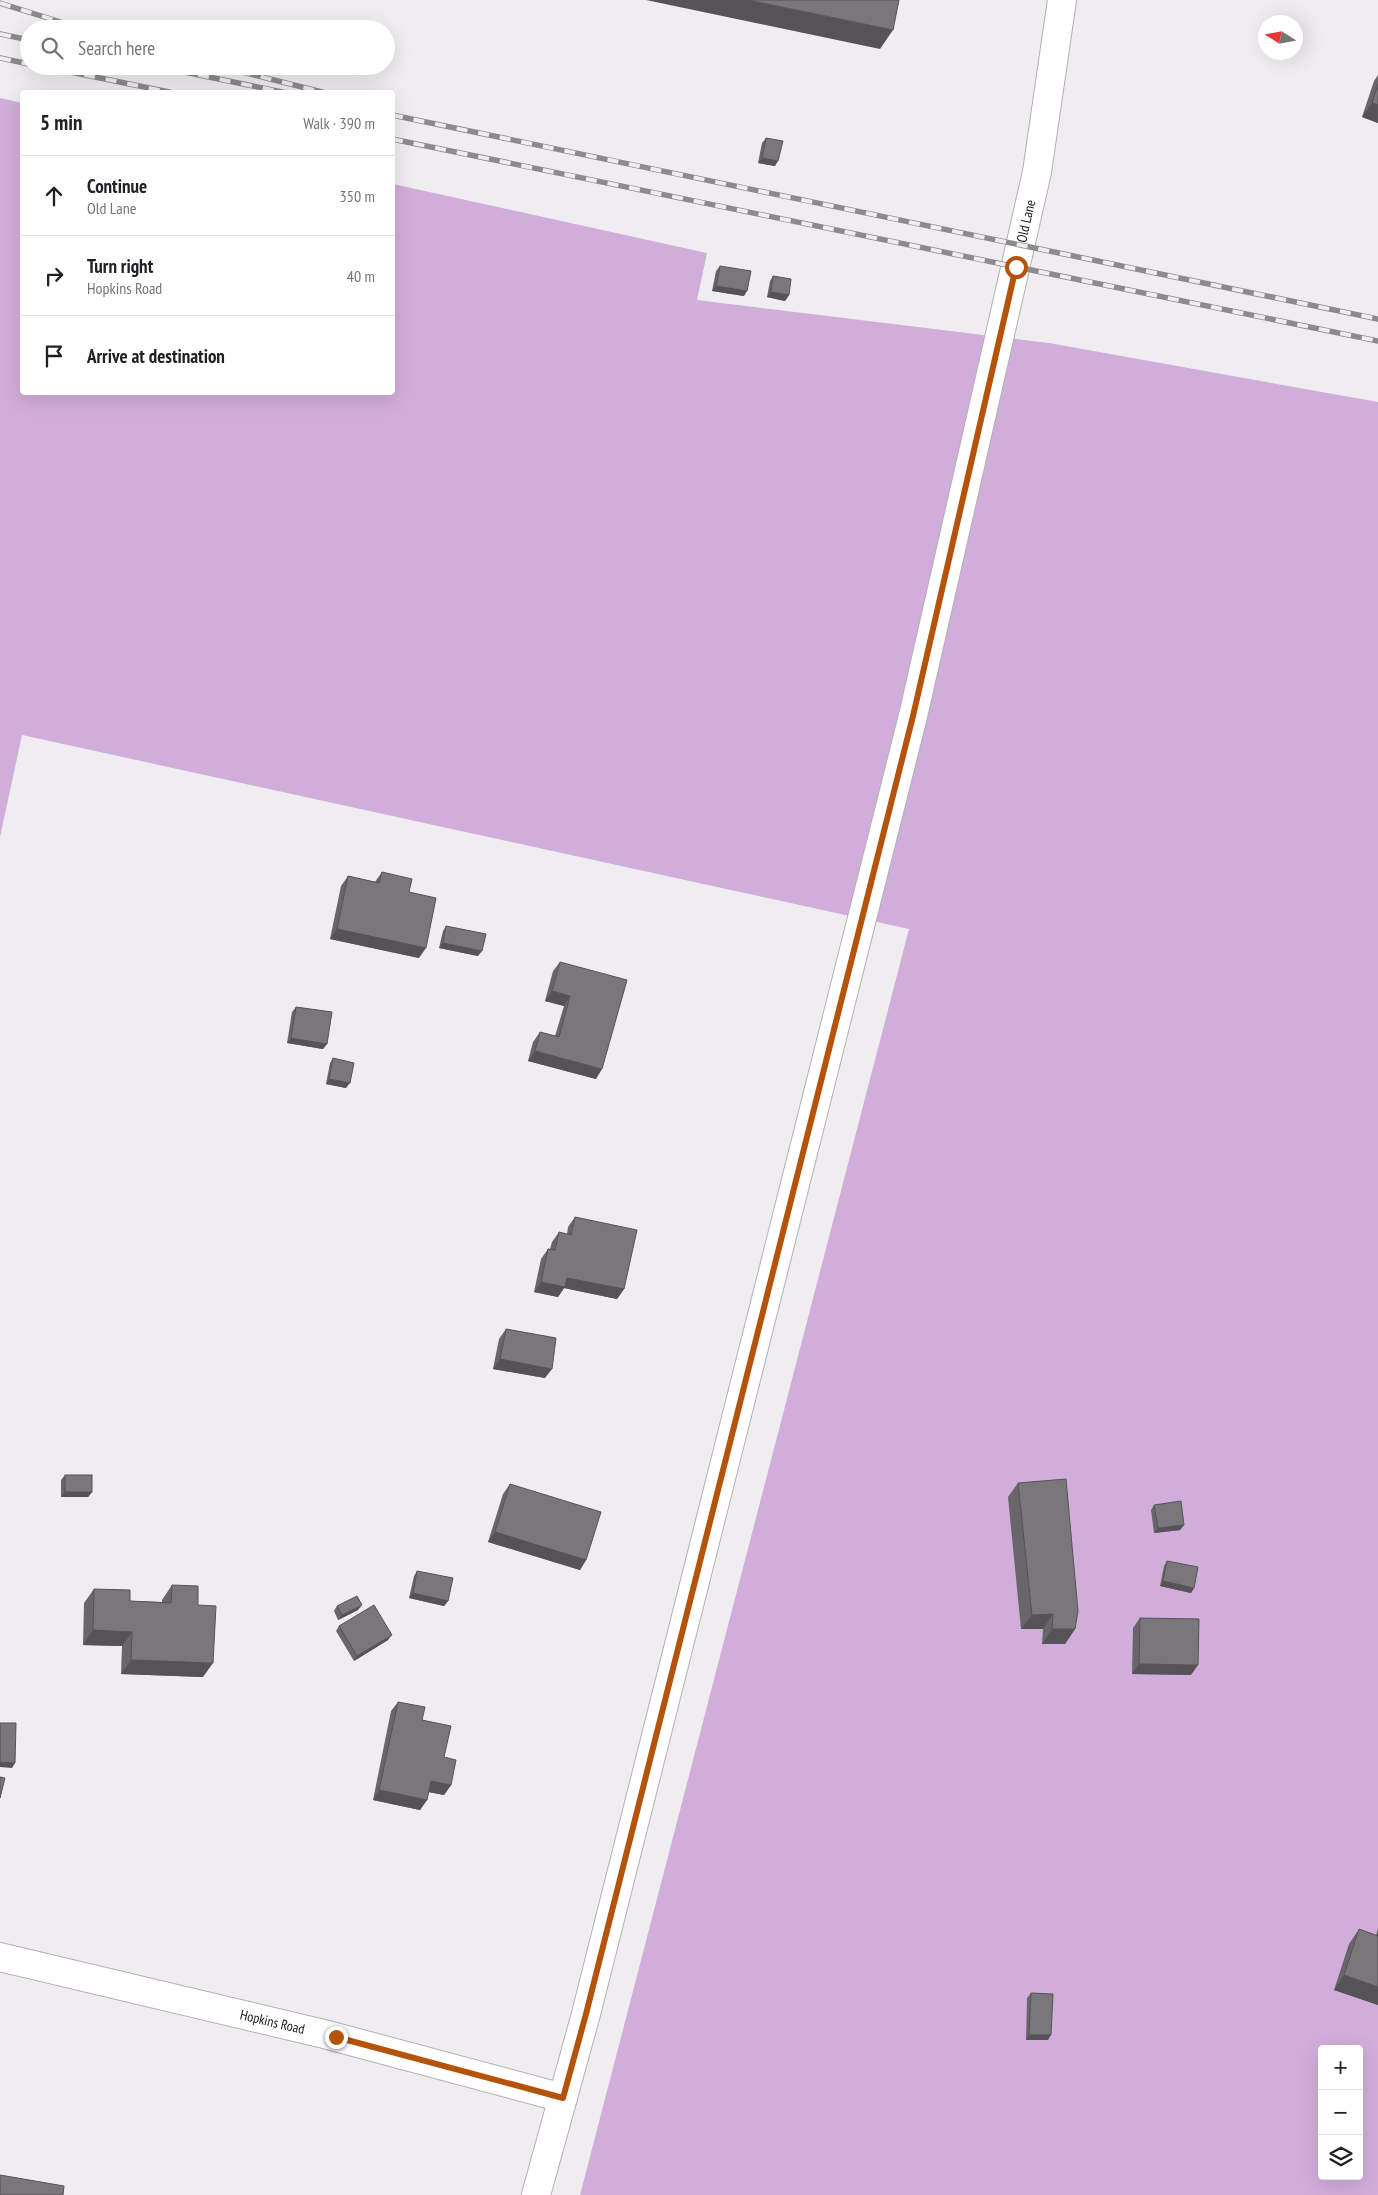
<!DOCTYPE html>
<meta charset="utf-8">
<style>
body{margin:0;font-family:"PT Sans Narrow",sans-serif;background:#f2f2f2;color:#202124}
.controls{position:absolute;right:15px;bottom:15px;display:grid;overflow:hidden;border-radius:5px;box-shadow:0 5px 20px #0002}
.controls button{width:45px;height:45px;display:grid;place-items:center;padding:0;border:0;border-bottom:1px solid #e0e0e0;background:#fff;color:#202124;font:25px sans-serif}
.compass{position:absolute;left:1258px;top:15px;width:45px;height:45px;border-radius:50%;background:#fff;box-shadow:0 5px 20px #0002;rotate:281deg}
.stop{position:absolute;width:15px;height:15px;margin:-11px;border:4px solid #b45309;border-radius:50%;background:#fff}
.stop.end{background:#b45309;border-color:#fff;box-shadow:0 1px 5px #0008}
.list{margin:0;padding:0;list-style:none}
h2{display:flex;justify-content:space-between;align-items:center;height:65px;margin:0;padding:0 20px;font-size:21px}
h2 small{font-size:16px;font-weight:400;color:#757577}
.list li{display:grid;grid-template-columns:32px 1fr auto;gap:15px;align-items:center;box-sizing:border-box;height:80px;padding:0 20px;border-top:1px solid #e0e0e0}
.list b{display:block;font-size:19px;white-space:nowrap}
.list p{margin:0;font-size:16px;white-space:nowrap;color:#757577}
.list em{font-size:16px;font-style:normal;color:#757577}
.icon{flex:none;width:28px;height:28px;fill:none;stroke:currentColor;stroke-width:2;stroke-linecap:round;stroke-linejoin:round}
.map{position:relative;flex:none;width:1378px;height:2195px;overflow:hidden}
.search{position:absolute;background:#fff;box-shadow:0 5px 20px #0002;left:20px;top:20px;width:375px;height:55px;display:flex;align-items:center;gap:12px;box-sizing:border-box;padding:0 18px;border-radius:28px;color:#757577;font-size:19px}
.panel{position:absolute;background:#fff;box-shadow:0 5px 20px #0002;left:20px;top:90px;width:375px;height:305px;border-radius:5px}
.map>svg:first-child{display:block}
.green{fill:#d1addb;fill-rule:evenodd}
.lines{fill:none;stroke-linecap:round;stroke-linejoin:round}
.secondary-casing{stroke:#b3b0b3;stroke-width:30}
.secondary{stroke:#fff;stroke-width:28}
.rail-casing{stroke:#8d8a8d;stroke-width:5.5}
.rail{stroke:#f0edf0;stroke-width:4;stroke-dasharray:11;stroke-linecap:butt}
.wall{fill:#686669}
.shaded-wall{fill:#555355}
.building{fill:#79777a;stroke:#555355}
.route{stroke:#b45309;stroke-width:6}
.labels{text-anchor:middle;dominant-baseline:central;stroke-width:4.5;stroke-linejoin:round;paint-order:stroke}
.street-label{font-size:14px;fill:#181718;stroke:#f0edf0}
</style>
<div class="map">
<svg width="1378" height="2195" viewBox="0 0 1378 2195">
<rect width="100%" height="100%" fill="#f0edf0"/>
<!-- green -->
<path class="green" d="M0,98L22,103V392H392L393,184L707,253L697,300L1049,343L1378,402V2195H580L909,929L22,735L0,837ZM1322,2049H1359V2176H1322Z"/>
<g class="lines">
<defs>
<g id="secondary">
<path id="s1" d="M0,1957L324,2034L563,2098"/>
<path id="s2" d="M536,2195L586,2014L913,716L1037,172L1062,0"/>
</g>
</defs>
<!-- secondary casing -->
<use href="#secondary" class="secondary-casing"/>
<!-- secondary -->
<use href="#secondary" class="secondary"/>
<defs>
<g id="rail">
<path d="M0,3L83,29"/>
<path d="M0,34L29,40"/>
<path d="M0,58L29,64"/>
<path d="M41,66L169,92"/>
<path d="M155,66L282,92"/>
<path d="M218,66L322,92"/>
<path d="M392,115L1378,319"/>
<path d="M392,139L1378,341"/>
</g>
</defs>
<!-- rail casing -->
<use href="#rail" class="rail-casing"/>
<!-- rail -->
<use href="#rail" class="rail"/>
</g>
<!-- wall -->
<g class="wall">
<path d="M1378,75V123L1362,117L1374,81Z"/>
<path d="M766,138L775,166L758,163L762,143Z"/>
<path d="M720,266L744,296L712,291L716,271Z"/>
<path d="M773,276L789,295L785,301L767,297L770,281Z"/>
<path d="M382,872L409,892L419,958L330,939L341,886L348,876L375,882Z"/>
<path d="M446,926L478,956L439,948L443,931Z"/>
<path d="M560,962L596,1079L528,1061L533,1042L540,1032L555,1036L564,1006L545,1001L553,971Z"/>
<path d="M296,1007L327,1044L323,1049L287,1043L292,1012Z"/>
<path d="M333,1058L346,1088L326,1084L330,1063Z"/>
<path d="M575,1217L624,1289L617,1299L564,1288L558,1297L534,1292L541,1259L548,1249H550L552,1242L559,1232L567,1234L568,1227Z"/>
<path d="M506,1329L545,1378L493,1369L499,1339Z"/>
<path d="M65,1475L92,1492L88,1497H61V1480Z"/>
<path d="M1018,1483L1075,1629L1065,1644H1042L1043,1629H1021L1008,1497Z"/>
<path d="M510,1484L586,1560L580,1570L488,1542L503,1494Z"/>
<path d="M1154,1505L1184,1525L1180,1530L1154,1533L1151,1510Z"/>
<path d="M1167,1561L1194,1588L1191,1593L1160,1586L1164,1566Z"/>
<path d="M417,1571L448,1601L444,1606L409,1598L414,1576Z"/>
<path d="M172,1585L198,1605L203,1677L121,1674L122,1646L83,1645L84,1603L94,1589L130,1601L162,1602V1600Z"/>
<path d="M337,1606L358,1610L338,1620L334,1611Z"/>
<path d="M1140,1618L1191,1675L1132,1674L1133,1628Z"/>
<path d="M339,1626L388,1640L354,1661L336,1631Z"/>
<path d="M398,1702L422,1720L444,1757L451,1785L444,1795L428,1792L427,1800L420,1810L373,1800L391,1711Z"/>
<path d="M1378,1928V2005L1334,1990L1349,1944L1359,1929L1376,1935Z"/>
<path d="M1031,1993L1048,2040H1026L1027,1998Z"/>
</g>
<!-- shaded-wall -->
<g class="shaded-wall">
<path d="M646,0H748L893,30L880,49Z"/>
<path d="M1372,103L1378,105V123L1362,117Z"/>
<path d="M762,158L778,161L775,166L758,163Z"/>
<path d="M716,286L747,291L744,296L712,291Z"/>
<path d="M771,292L789,295L785,301L767,297Z"/>
<path d="M337,929L426,948L419,958L330,939Z"/>
<path d="M443,943L482,951L478,956L439,948Z"/>
<path d="M552,991L570,996L564,1006L545,1001Z"/>
<path d="M291,1038L327,1044L323,1049L287,1043Z"/>
<path d="M535,1051L602,1069L596,1079L528,1061Z"/>
<path d="M329,1079L350,1083L346,1088L326,1084Z"/>
<path d="M567,1278L624,1289L617,1299L564,1288L558,1297L534,1292L541,1282Z"/>
<path d="M500,1359L552,1369L545,1378L493,1369Z"/>
<path d="M65,1492H92L88,1497H61Z"/>
<path d="M1184,1525L1180,1530L1154,1533L1158,1528Z"/>
<path d="M495,1532L586,1560L580,1570L488,1542Z"/>
<path d="M1163,1581L1194,1588L1191,1593L1160,1586Z"/>
<path d="M413,1593L448,1601L444,1606L409,1598Z"/>
<path d="M362,1605L358,1610L338,1620L342,1615Z"/>
<path d="M1053,1614L1043,1629H1021L1032,1615Z"/>
<path d="M1052,1629H1075L1065,1644H1042Z"/>
<path d="M93,1630L132,1632L122,1646L83,1645Z"/>
<path d="M392,1635L388,1640L354,1661L357,1656Z"/>
<path d="M131,1660L213,1663L203,1677L121,1674Z"/>
<path d="M1139,1664L1198,1665L1191,1675L1132,1674Z"/>
<path d="M0,1762L15,1763L12,1768L0,1767Z"/>
<path d="M431,1781L451,1785L444,1795L424,1791Z"/>
<path d="M379,1790L427,1800L420,1810L373,1800Z"/>
<path d="M1344,1975L1378,1987V2005L1334,1990Z"/>
<path d="M1029,2035H1051L1048,2040H1026Z"/>
</g>
<!-- building -->
<g class="building">
<path d="M748,0H899L893,30Z"/>
<path d="M1378,84V105L1372,103Z"/>
<path d="M766,138L783,141L778,161L762,158Z"/>
<path d="M720,266L751,271L747,291L716,286Z"/>
<path d="M773,276L791,279L789,295L771,292Z"/>
<path d="M382,872L412,879L409,892L436,898L426,948L337,929L348,876L379,883Z"/>
<path d="M446,926L486,934L482,951L443,943Z"/>
<path d="M560,962L627,980L602,1069L535,1051L540,1032L559,1037L570,996L552,991Z"/>
<path d="M296,1007L332,1012L327,1044L291,1038Z"/>
<path d="M333,1058L354,1063L350,1083L329,1079Z"/>
<path d="M575,1217L637,1230L624,1289L567,1278L565,1287L541,1282L548,1249L555,1250L559,1232L571,1235Z"/>
<path d="M506,1329L556,1338L552,1369L500,1359Z"/>
<rect x="65" y="1475" width="27" height="17"/>
<path d="M1066,1479L1078,1611L1075,1629H1052L1053,1614L1032,1615L1018,1483Z"/>
<path d="M510,1484L601,1512L586,1560L495,1532Z"/>
<path d="M1181,1501L1184,1525L1158,1528L1154,1505Z"/>
<path d="M1167,1561L1198,1567L1194,1588L1163,1581Z"/>
<path d="M417,1571L453,1578L448,1601L413,1593Z"/>
<path d="M172,1585L198,1586V1605L216,1606L213,1663L131,1660L132,1632L93,1630L94,1589L130,1590V1601L171,1603Z"/>
<path d="M357,1596L362,1605L342,1615L337,1606Z"/>
<path d="M374,1605L392,1635L357,1656L339,1626Z"/>
<path d="M1140,1618L1199,1619L1198,1665L1139,1664Z"/>
<path d="M398,1702L425,1707L422,1720L451,1726L444,1757L456,1760L451,1785L431,1781L427,1800L379,1790Z"/>
<path d="M0,1723H16L15,1763L0,1762Z"/>
<path d="M0,1777L5,1778L0,1798Z"/>
<path d="M1359,1929L1378,1936V1987L1344,1975Z"/>
<path d="M1031,1993L1053,1994L1051,2035H1029Z"/>
<path d="M0,2175L64,2186L63,2195H0Z"/>
</g>
<g class="lines">
<!-- route -->
<path class="route" d="M336,2037L563,2098L586,2014L913,716L1016,267"/>
</g>
<g class="labels">
<!-- street labels -->
<g class="street-label">
<text stroke="none"><textPath href="#s2" startOffset="2034">Old Lane</textPath></text>
<text stroke="none"><textPath href="#s1" startOffset="280">Hopkins Road</textPath></text>
</g>
</g>
</svg>
<div class="controls">
<button>+</button>
<button>−</button>
<button><svg class="icon" aria-label="layers" viewBox="0 0 24 24"><path d="M12 4l9 5-9 5-9-5zM3 14l9 5 9-5"/></svg></button>
</div>
<svg class="compass" viewBox="-18 -18 36 36"><path d="M0-13l5 13h-10z" fill="#e53935"/><path d="M0 13l5-13h-10z" fill="#757577"/></svg>
<div class="stop" style="left:1016px;top:267px"></div>
<div class="stop end" style="left:336px;top:2037px"></div>
<div class="search"><svg class="icon" aria-label="search" viewBox="0 0 24 24"><circle cx="10" cy="10" r="6"/><path d="M15 15l6 6"/></svg>Search here</div>
<section class="panel">
<h2>5 min<small>Walk · 390 m</small></h2>
<ul class="list">
<li><svg class="icon" aria-label="ahead" viewBox="0 0 24 24"><path d="M12 20V5M6 11l6-6 6 6"/></svg><div><b>Continue</b><p>Old Lane</p></div><em>350 m</em></li>
<li><svg class="icon" aria-label="right" viewBox="0 0 24 24"><path d="M7 20v-9h11M14 6l5 5-5 5"/></svg><div><b>Turn right</b><p>Hopkins Road</p></div><em>40 m</em></li>
<li><svg class="icon" aria-label="arrive" viewBox="0 0 24 24"><path d="M6 21V4h12l-3 4 3 4H6"/></svg><div><b>Arrive at destination</b></div></li>
</ul>
</section>
</div>
